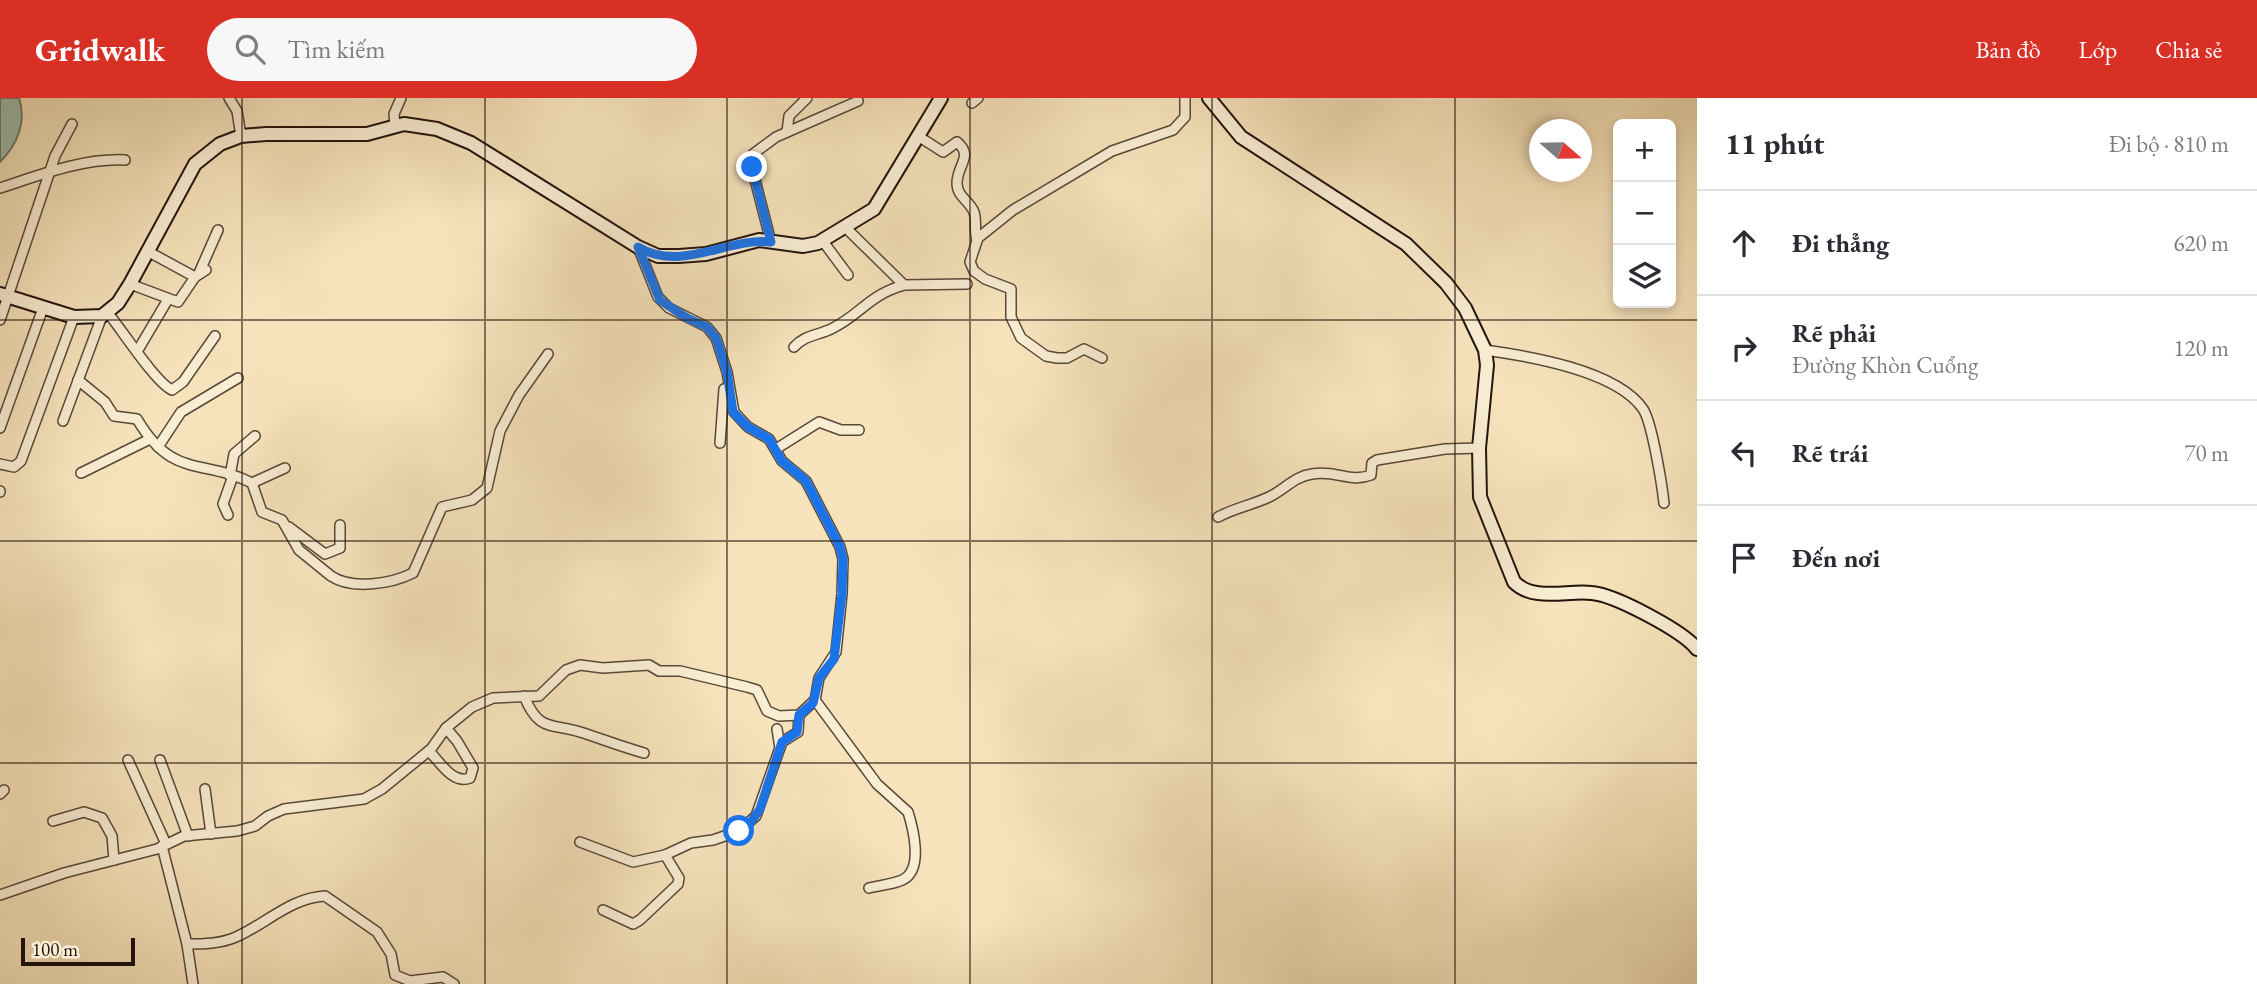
<!DOCTYPE html>
<html lang="vi">
<meta charset="utf-8">
<style>
body{margin:0;font-family:"EB Garamond",serif;background:#f7f7f7;color:#2b2b33}
.controls{position:absolute;right:21px;top:21px;display:grid;overflow:hidden;border-radius:10px;box-shadow:0 4px 10px #0003}
.controls button{width:63px;height:63px;display:grid;place-items:center;padding:0;border:0;border-bottom:2px solid #e1e1e2;background:#fff;color:#2b2b33;font:35px sans-serif}
.compass{position:absolute;left:1529px;top:21px;width:63px;height:63px;border-radius:50%;background:#fff;box-shadow:0 4px 10px #0003;rotate:110deg}
.scale{position:absolute;left:21px;bottom:18px;width:114px;box-sizing:border-box;padding-left:7px;border:4px solid #24140c;border-top:0;font-size:19px;line-height:24px;white-space:nowrap;color:#24140c;-webkit-text-stroke:5px #f9edd3;paint-order:stroke}
.stop{position:absolute;width:21px;height:21px;margin:-16px;border:5px solid #1a73e8;border-radius:50%;background:#fff}
.stop.end{background:#1a73e8;border-color:#fff;box-shadow:0 2px 7px #0008}
.list{margin:0;padding:0;list-style:none}
h2{display:flex;justify-content:space-between;align-items:center;height:91px;margin:0;padding:0 28px;font-size:30px}
h2 small{font-size:23px;font-weight:400;color:#7c7c81}
.list li{display:grid;grid-template-columns:46px 1fr auto;gap:21px;align-items:center;box-sizing:border-box;height:105px;padding:0 28px;border-top:2px solid #e1e1e2}
.list b{display:block;font-size:26px;white-space:nowrap}
.list p{margin:0;font-size:23px;white-space:nowrap;color:#7c7c81}
.list em{font-size:23px;font-style:normal;color:#7c7c81}
.icon{flex:none;width:38px;height:38px;fill:none;stroke:currentColor;stroke-width:2;stroke-linecap:round;stroke-linejoin:round}
.map{position:relative;flex:none;width:1697px;height:886px;overflow:hidden}
header{display:flex;align-items:center;gap:42px;box-sizing:border-box;height:98px;padding:0 35px;background:#d93025;color:#fff}
header strong{font-size:33px}
nav{display:flex;gap:38px;margin-inline-start:auto;font-size:24px}
.search{width:490px;height:63px;background:#f7f7f7;display:flex;align-items:center;gap:18px;box-sizing:border-box;padding:0 24px;border-radius:38px;color:#7c7c81;font-size:26px}
main{display:flex}
aside{flex:1;background:#fff}
.map>svg:first-child{display:block}
.water{fill:#9dbeac;stroke:#6d7a6c;stroke-width:2}
.lines{fill:none;stroke-linecap:round;stroke-linejoin:round}
.street-casing{stroke:#584838;stroke-width:12}
.secondary-casing{stroke:#24140c;stroke-width:16}
.street{stroke:#f9edd3;stroke-width:9}
.secondary{stroke:#f9edd3;stroke-width:12}
.route{stroke:#1a73e8;stroke-width:9}
.grid{fill:none;stroke:#24140c;stroke-width:2;stroke-opacity:0.55}
</style>
<header>
<strong>Gridwalk</strong>
<div class="search"><svg class="icon" aria-label="search" viewBox="0 0 24 24"><circle cx="10" cy="10" r="6"/><path d="M15 15l6 6"/></svg>Tìm kiếm</div>
<nav><a>Bản đồ</a><a>Lớp</a><a>Chia sẻ</a></nav>
</header>
<main>
<div class="map">
<svg width="1697" height="886" viewBox="0 0 1697 886">
<rect width="100%" height="100%" fill="#f6e3bc"/>
<filter id="stains"><feTurbulence type="fractalNoise" baseFrequency=".00286" numOctaves="4"/><feColorMatrix values="0 0 0 0 .2 0 0 0 0 .09 0 0 0 0 .02 0 0 0 .5 -.17"/></filter>
<radialGradient id="worn" r=".72"><stop offset=".6" stop-color="#630" stop-opacity="0"/><stop offset="1" stop-color="#630" stop-opacity=".3"/></radialGradient>
<!-- water -->
<path class="water" d="M0,0H19C27,24 17,47 0,64Z"/>
<g class="lines">
<defs>
<g id="street">
<path d="M229,0L237,13L241,38"/>
<path d="M972,5L978,0"/>
<path d="M395,27L394,16L401,0"/>
<path d="M787,34L789,18L807,0"/>
<path d="M918,38L943,54L957,44C974,58 957,67 957,85C957,99 969,102 974,114C977,123 974,134 977,142"/>
<path d="M0,90C40,77 83,60 125,62"/>
<path d="M846,130L904,187L967,186"/>
<path d="M822,142L848,177"/>
<path d="M771,144L752,70L753,56L776,39L858,3"/>
<path d="M149,154L195,179"/>
<path d="M199,175L218,132"/>
<path d="M130,186L178,204L195,179L206,172"/>
<path d="M108,215C122,232 156,285 172,292L183,284L215,238"/>
<path d="M0,222L55,58L72,26"/>
<path d="M794,249C806,236 818,238 833,230C861,216 869,197 904,187"/>
<path d="M138,252L167,203"/>
<path d="M1485,252C1528,258 1616,272 1643,311C1652,324 1662,387 1664,405"/>
<path d="M1102,260L1084,251L1067,260H1057L1046,258L1021,240L1011,219V191L985,181L974,173L970,164L978,140L1013,112L1112,53L1173,32L1185,19V0"/>
<path d="M78,282L105,304L114,318L137,321C173,382 202,360 252,385L262,414L282,422L299,452L331,478C352,492 391,486 413,475L442,409L472,402L487,390L500,333L519,297L548,256"/>
<path d="M63,323L102,218"/>
<path d="M0,330L43,210"/>
<path d="M720,345L724,291"/>
<path d="M158,349L181,314L238,280"/>
<path d="M776,351L819,324L841,332H859"/>
<path d="M0,366L14,369L21,363L74,219"/>
<path d="M81,375L150,341"/>
<path d="M230,378L234,356L255,338"/>
<path d="M252,385L285,370"/>
<path d="M0,393V394"/>
<path d="M228,417L223,406L233,378"/>
<path d="M1218,419C1235,410 1252,407 1269,399C1284,392 1295,378 1312,376C1337,372 1350,385 1371,377L1372,365L1377,362L1445,351L1479,350"/>
<path d="M289,429L325,456L340,450V427"/>
<path d="M524,598C539,634 550,625 580,634C602,641 623,649 644,655"/>
<path d="M815,602L877,686L908,714C913,730 922,766 907,779C899,786 880,787 869,790"/>
<path d="M777,631L780,650"/>
<path d="M429,653C440,664 453,687 470,680L473,670L457,643L446,630"/>
<path d="M128,662L166,746"/>
<path d="M160,662L188,738"/>
<path d="M205,691L211,736"/>
<path d="M0,696L4,692"/>
<path d="M53,723L84,714L102,720L112,738L114,762"/>
<path d="M580,744L633,764L665,757L691,745L713,742L739,733L756,718L782,644L798,634L799,617"/>
<path d="M162,748L187,846L193,886"/>
<path d="M0,797L64,775L157,751L184,738L237,733L255,728L268,718L284,711L364,701L382,691L431,651L446,630L472,609L493,600L539,598L566,572L580,567L603,570L649,567L659,573H680L747,589L757,592L767,613L779,618L799,617L815,602L819,580L836,554L842,496L843,461L840,449L806,383L782,363L769,341L748,329L734,314L727,274L716,240L707,229L669,210L658,199L638,149"/>
<path d="M603,812L633,826L640,822L678,786L679,780L665,757"/>
<path d="M187,846C203,846 220,846 236,839C266,826 290,800 325,798L377,834L391,856L395,877L410,883L443,879L454,886"/>
</g>
<g id="secondary">
<path d="M1209,0L1241,39L1406,146L1446,185L1465,210L1485,252L1487,267L1479,350L1480,399L1514,484C1534,504 1567,492 1592,495C1615,497 1683,533 1697,551"/>
<path d="M0,196L74,219L102,218L118,205L130,186L195,66L220,46L241,38L266,36H367L404,26L437,31L471,45L638,149L658,158H679L706,156L759,142L803,148L818,145L874,111L941,0"/>
</g>
</defs>
<!-- street casing -->
<use href="#street" class="street-casing"/>
<!-- secondary casing -->
<use href="#secondary" class="secondary-casing"/>
<!-- street -->
<use href="#street" class="street"/>
<!-- secondary -->
<use href="#secondary" class="secondary"/>
</g>
<g class="lines">
<!-- route -->
<path class="route" d="M739,733L751,724L760,711L782,644L797,634L799,617L813,605L819,580L834,561L842,496L843,461L840,449L806,383L782,363L769,341L748,329L733,314L727,274L716,240L707,229L687,220L660,202L638,149C681,175 727,139 771,144L752,69"/>
</g>
<!-- grid -->
<path class="grid" d="M242,0V886M485,0V886M727,0V886M970,0V886M1212,0V886M1455,0V886M0,222H1697M0,443H1697M0,665H1697"/>
<rect width="100%" height="100%" filter="url(#stains)"/>
<rect width="100%" height="100%" fill="url(#worn)"/>
</svg>
<div class="controls">
<button>+</button>
<button>−</button>
<button><svg class="icon" aria-label="layers" viewBox="0 0 24 24"><path d="M12 4l9 5-9 5-9-5zM3 14l9 5 9-5"/></svg></button>
</div>
<svg class="compass" viewBox="-18 -18 36 36"><path d="M0-13l5 13h-10z" fill="#e53935"/><path d="M0 13l5-13h-10z" fill="#7c7c81"/></svg>
<div class="scale">100 m</div>
<div class="stop" style="left:739px;top:733px"></div>
<div class="stop end" style="left:752px;top:69px"></div>
</div>
<aside>
<h2>11 phút<small>Đi bộ · 810 m</small></h2>
<ul class="list">
<li><svg class="icon" aria-label="ahead" viewBox="0 0 24 24"><path d="M12 20V5M6 11l6-6 6 6"/></svg><div><b>Đi thẳng</b></div><em>620 m</em></li>
<li><svg class="icon" aria-label="right" viewBox="0 0 24 24"><path d="M7 20v-9h11M14 6l5 5-5 5"/></svg><div><b>Rẽ phải</b><p>Đường Khòn Cuổng</p></div><em>120 m</em></li>
<li><svg class="icon" aria-label="left" viewBox="0 0 24 24"><path d="M17 20v-9H6M10 6l-5 5 5 5"/></svg><div><b>Rẽ trái</b></div><em>70 m</em></li>
<li><svg class="icon" aria-label="arrive" viewBox="0 0 24 24"><path d="M6 21V4h12l-3 4 3 4H6"/></svg><div><b>Đến nơi</b></div></li>
</ul>
</aside>
</main>
